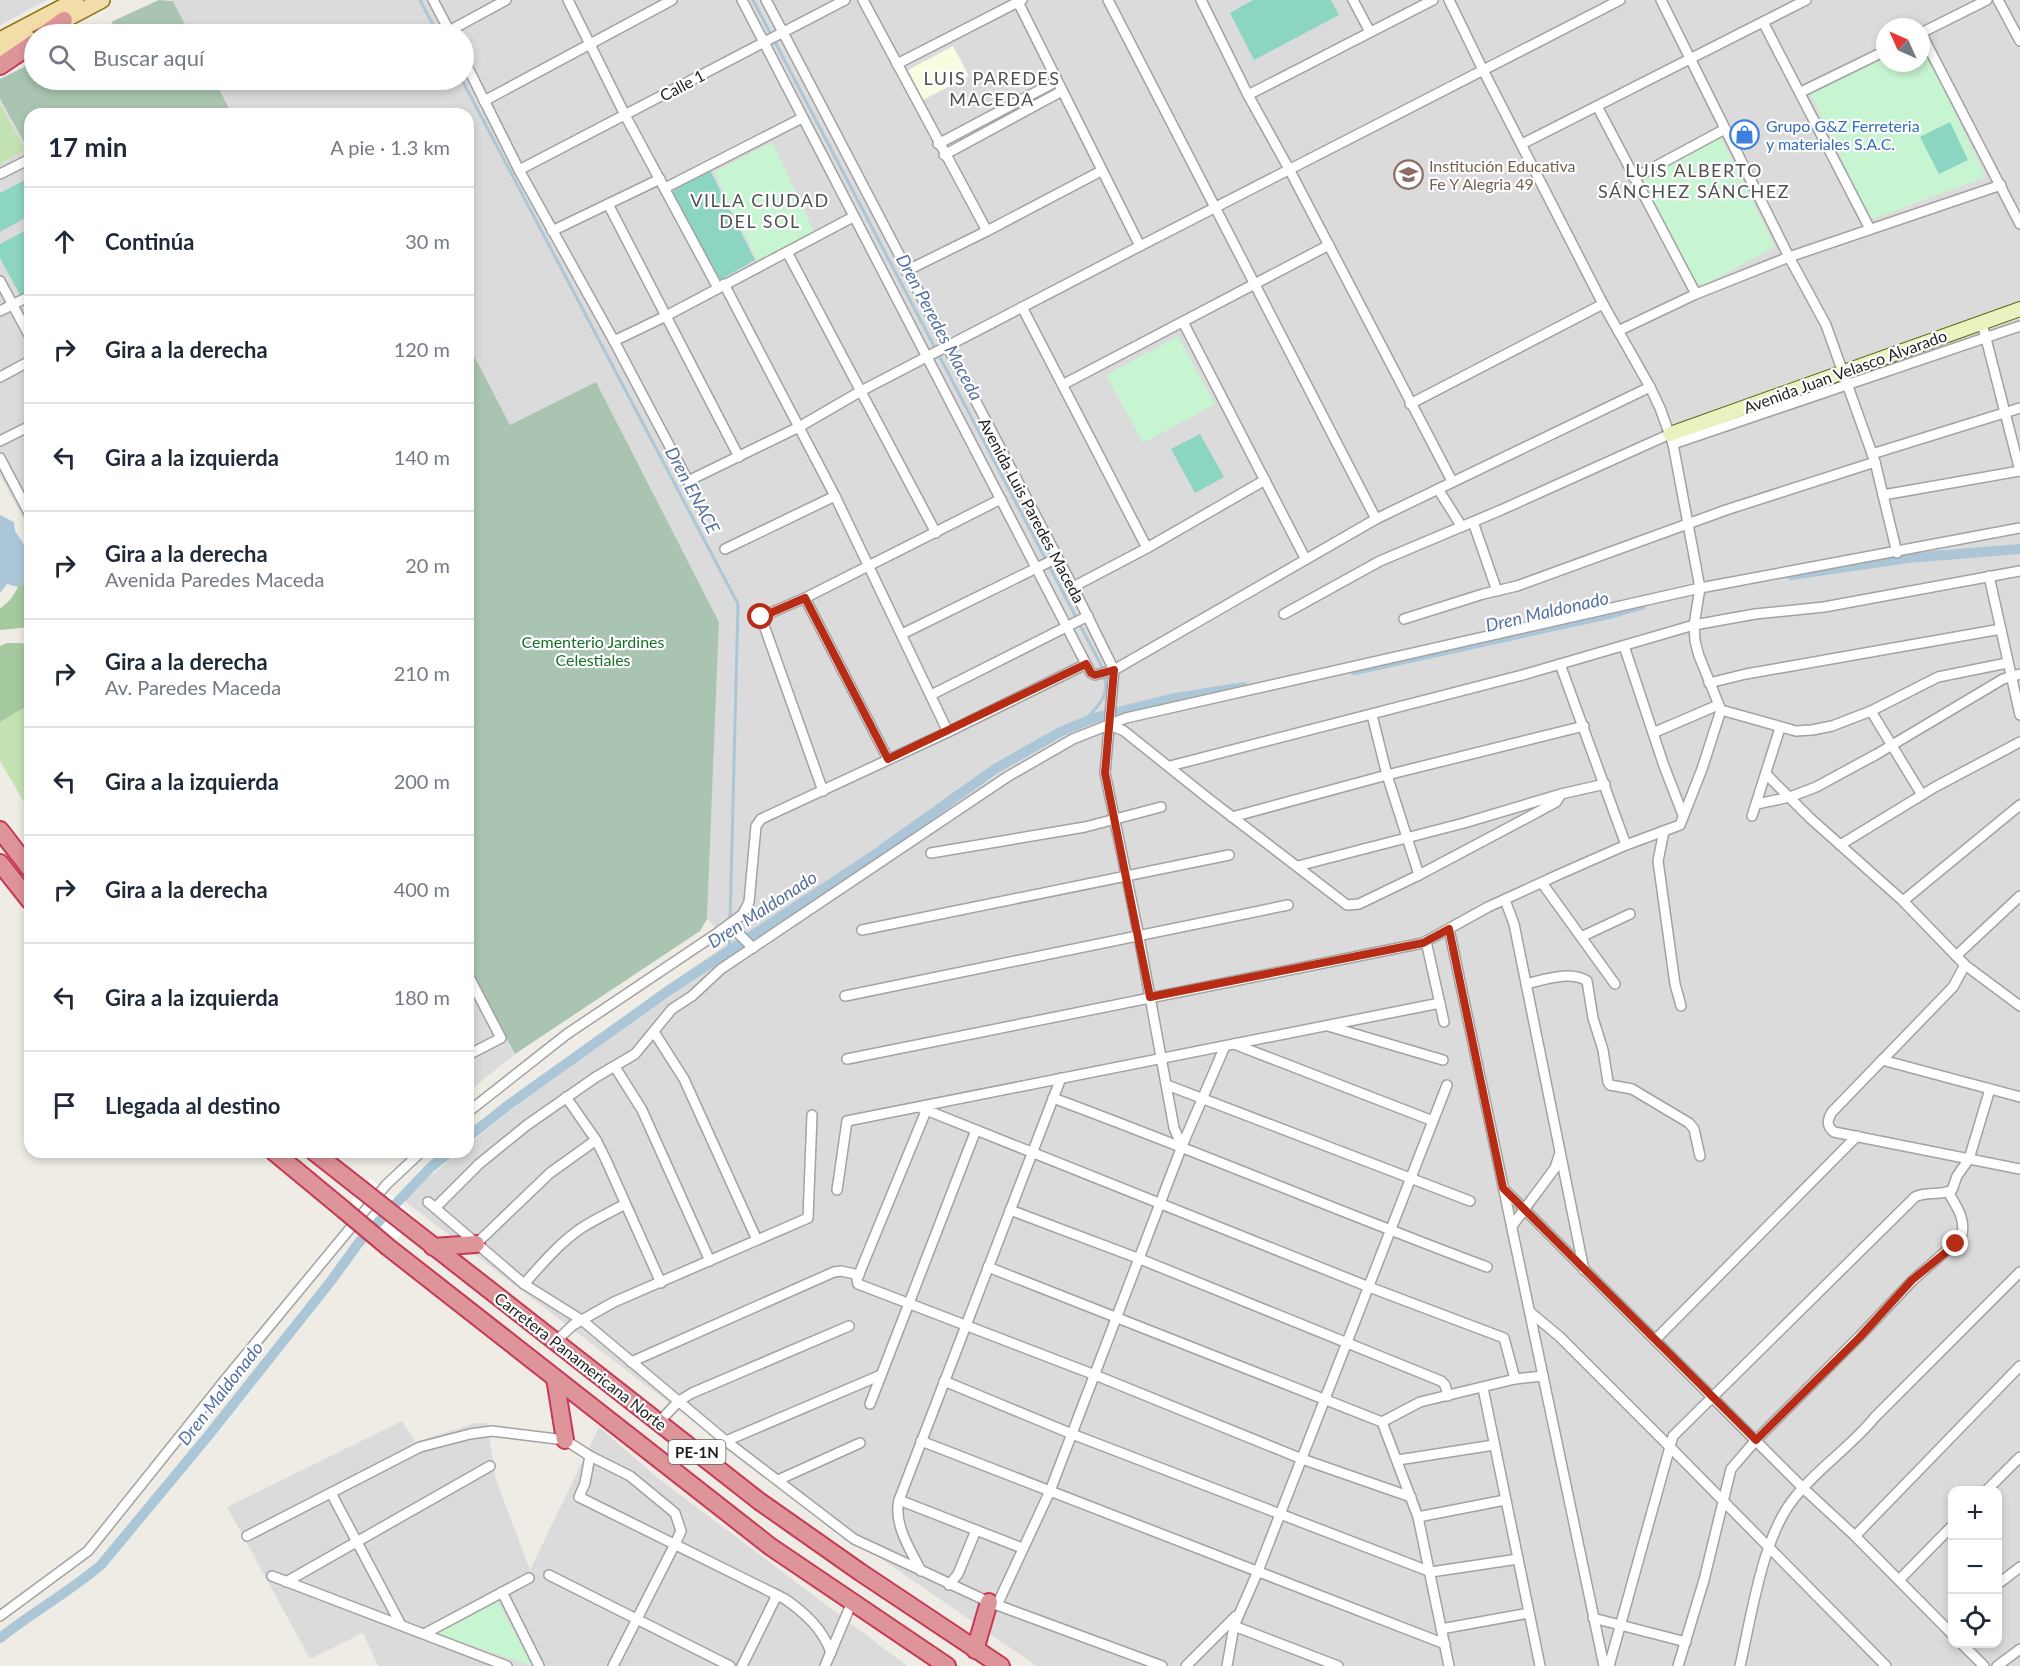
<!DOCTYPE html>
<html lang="es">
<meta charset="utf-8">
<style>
body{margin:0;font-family:Lato,sans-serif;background:#f2f2f3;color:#1f2937}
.controls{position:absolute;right:18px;bottom:18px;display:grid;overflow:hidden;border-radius:12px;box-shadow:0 3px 9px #0003}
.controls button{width:54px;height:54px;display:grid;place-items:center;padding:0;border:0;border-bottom:2px solid #e0e1e3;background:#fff;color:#1f2937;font:30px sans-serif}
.compass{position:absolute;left:1876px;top:18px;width:54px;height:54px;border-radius:50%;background:#fff;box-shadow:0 3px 9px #0003;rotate:315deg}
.stop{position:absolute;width:18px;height:18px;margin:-14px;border:4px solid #b72c15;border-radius:50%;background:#fff}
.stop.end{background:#b72c15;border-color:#fff;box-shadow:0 2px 6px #0008}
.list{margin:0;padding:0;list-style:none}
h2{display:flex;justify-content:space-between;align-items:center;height:78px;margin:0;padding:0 24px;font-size:26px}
h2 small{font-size:20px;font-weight:400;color:#747a83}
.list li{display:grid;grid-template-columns:39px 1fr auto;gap:18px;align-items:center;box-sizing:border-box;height:108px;padding:0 24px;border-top:2px solid #e0e1e3}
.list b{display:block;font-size:22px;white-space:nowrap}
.list p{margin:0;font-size:20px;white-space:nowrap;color:#747a83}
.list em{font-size:20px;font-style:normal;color:#747a83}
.icon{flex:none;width:33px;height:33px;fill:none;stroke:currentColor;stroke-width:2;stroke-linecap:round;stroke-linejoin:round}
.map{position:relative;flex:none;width:2020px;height:1666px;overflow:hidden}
.search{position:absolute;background:#fff;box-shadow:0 3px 9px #0003;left:24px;top:24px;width:450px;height:66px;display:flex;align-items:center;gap:15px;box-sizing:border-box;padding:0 21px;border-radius:33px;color:#747a83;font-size:22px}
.panel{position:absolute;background:#fff;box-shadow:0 3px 9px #0003;left:24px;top:108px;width:450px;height:1050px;border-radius:18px}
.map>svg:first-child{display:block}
.residential{fill:#dcdbdb;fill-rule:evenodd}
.education{fill:#f8fce1}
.grass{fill:#c2e3b1}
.forest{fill:#a5c99f}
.cemetery{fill:#a9c5b1}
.park{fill:#c7f4d1}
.pitch{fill:#8cd5c3}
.water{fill:#abc7d7}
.pier{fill:#fff}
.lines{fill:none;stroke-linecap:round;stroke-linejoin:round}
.stream{stroke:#abc7d7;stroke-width:3}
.canal{stroke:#abc7d7;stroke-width:10}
.street-casing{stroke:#a2a2a2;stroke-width:12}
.secondary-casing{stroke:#546a11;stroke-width:16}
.primary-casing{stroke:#897110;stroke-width:18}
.highway-casing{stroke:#c83754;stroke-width:20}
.street{stroke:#fff;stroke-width:9}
.secondary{stroke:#e9f3bf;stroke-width:14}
.primary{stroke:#f2dca7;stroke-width:15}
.highway{stroke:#dd9599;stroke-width:16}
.highway-bridge-casing{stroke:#c83754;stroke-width:20;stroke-linecap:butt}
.highway-bridge{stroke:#dd9599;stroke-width:16}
.route{stroke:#b72c15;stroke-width:8}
.labels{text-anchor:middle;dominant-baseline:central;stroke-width:4.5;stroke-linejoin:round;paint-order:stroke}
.shield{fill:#fff;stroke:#626262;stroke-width:1.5}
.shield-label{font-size:15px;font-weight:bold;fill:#1e1e1e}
.street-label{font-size:16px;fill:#1e1e1e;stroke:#fff}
.shop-label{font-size:16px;fill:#366cbe;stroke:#fff;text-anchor:start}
.education-label{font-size:16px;fill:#785e54;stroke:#fff;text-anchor:start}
.park-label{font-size:16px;fill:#17712b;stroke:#fff}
.neighbourhood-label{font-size:18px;letter-spacing:1.5px;fill:#515151;stroke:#fff}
.water-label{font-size:18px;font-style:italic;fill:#5571a4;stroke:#fff}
</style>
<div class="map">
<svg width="2020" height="1666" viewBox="0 0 2020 1666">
<rect width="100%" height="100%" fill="#eeece5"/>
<!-- residential -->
<g class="residential">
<path d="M0,0H47L0,25Z"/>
<path d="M172,0H2020V1666H1037L803,1505L402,1199L460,1152H468V1145L650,997L730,942L707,919L719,622L596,383L510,425L468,344V306L471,304L468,297V114H232L214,80H464V34H190ZM1885,27H1921V63H1885ZM1952,1490H1998V1644H1952Z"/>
<path d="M0,100L30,154V531L0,475Z"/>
<path d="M468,966L515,1054L468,1092Z"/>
<path d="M402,1421L415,1442L476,1423H487L496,1480L530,1570L599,1427L654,1475L907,1666H378L363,1633L310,1659L227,1507Z"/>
</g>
<!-- education -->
<path class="education" d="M953,46L969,76L923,100L908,70Z"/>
<!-- grass -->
<g class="grass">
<path d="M0,104L25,150L0,164Z"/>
<path d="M30,704V812L0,761V722Z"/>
</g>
<!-- forest -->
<g class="forest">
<path d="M30,573V627L0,630V609L11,599L18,587L26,582Z"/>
<path d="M7,643H22L30,648V704L0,722V646Z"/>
</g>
<!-- cemetery -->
<g class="cemetery">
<path d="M159,0L173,1L190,34H105L113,21Z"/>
<path d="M34,62V80H214L232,114H30V153L0,99V79Z"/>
<path d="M468,344L510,425L596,382L719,622L707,919L700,931L515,1054L468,966Z"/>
</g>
<!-- park -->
<g class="park">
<path d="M1921,42L1986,177L1870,220L1811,94L1885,56V63H1921Z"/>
<path d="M1721,138L1775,247L1702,286L1697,284L1644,182V178Z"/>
<path d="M772,142L815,233L757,260L714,172Z"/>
<path d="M1178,336L1215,404L1143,443L1106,375Z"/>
<path d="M498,1601L532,1666L435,1633Z"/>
</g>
<!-- pitch -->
<g class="pitch">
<path d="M1253,0H1331L1339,15L1254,60L1230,13Z"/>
<path d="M1950,122L1968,160L1939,174L1920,137Z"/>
<path d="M710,170L755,260L718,281L673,194L675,188Z"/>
<path d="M27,179L30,185V215L0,232V193Z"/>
<path d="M30,228V290L20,295L0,258V244Z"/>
<path d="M1200,434L1224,477L1195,493L1171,449Z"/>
</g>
<!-- water -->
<path class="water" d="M0,515L14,522L15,531L30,554V573L26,582L18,587L7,584L0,593Z"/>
<!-- pier -->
<path class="pier" d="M370,1178L416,1217L383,1256L337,1217Z"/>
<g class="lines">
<!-- stream -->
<g class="stream">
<path d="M420,0L438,34"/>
<path d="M753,0L1102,667C1112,694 1101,704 1083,722"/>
<path d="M462,80L738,604L730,922"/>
<path d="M729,952L730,931"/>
</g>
<!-- canal -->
<g class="canal">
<path d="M1791,575L1908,558L2020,549"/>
<path d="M1355,670L1609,614L1641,605"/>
<path d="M468,1137L511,1103L668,991L870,858L995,769L1060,732L1094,718L1170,699L1244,687"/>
<path d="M0,1638C33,1612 69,1592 101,1565L208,1436L331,1281L360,1241L431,1167L450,1152"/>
</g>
<defs>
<g id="street">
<path d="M433,0L451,34"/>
<path d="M568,0L625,115L718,288"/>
<path d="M742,0L1086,664L1091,673L1095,675L1114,670L1376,519L1650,387"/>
<path d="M766,0L1073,587L1114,670"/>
<path d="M863,0L987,231"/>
<path d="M1108,0L1376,519"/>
<path d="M1201,0L1248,95L1289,169L1452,481"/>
<path d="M1353,0L1370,32"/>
<path d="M1661,0L1789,257L1826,325L1875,462L1897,553"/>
<path d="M1998,0L2020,41"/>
<path d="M1018,2L1140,246"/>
<path d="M1763,22L1870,229"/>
<path d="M449,31L506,0"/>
<path d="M1921,33L2020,224"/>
<path d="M1921,33L1987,0"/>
<path d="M464,60L519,170L614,341L688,481L799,427L861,391L1140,246L1620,0"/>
<path d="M897,64L1022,0"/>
<path d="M1801,92L1885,51"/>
<path d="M1248,95L1433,0"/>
<path d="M484,101L672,0"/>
<path d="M1597,106L1696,294"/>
<path d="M938,144L1057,81"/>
<path d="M1522,144L1806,0"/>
<path d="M944,155L1062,91"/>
<path d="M519,170L845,0"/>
<path d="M0,174L30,159"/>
<path d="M1634,178L1725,129"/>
<path d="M665,188L802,118"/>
<path d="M608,204L739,457"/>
<path d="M552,231L660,179"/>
<path d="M787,252L936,533"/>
<path d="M906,271L987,231L1101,171"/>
<path d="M0,281L30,337"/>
<path d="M724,284L835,496L948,732"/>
<path d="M1022,307L1147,548"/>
<path d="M0,311L30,296"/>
<path d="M1183,322L1305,558"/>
<path d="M1982,323L2020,471"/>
<path d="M1618,331L1696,294L1789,257L2001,185"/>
<path d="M614,341L666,316L853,217"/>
<path d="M0,377L30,361"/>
<path d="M1064,384L1329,245"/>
<path d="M1410,404L1603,304"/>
<path d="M0,441L30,426"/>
<path d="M1673,444L2020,326"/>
<path d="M1872,454L2020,408"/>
<path d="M0,458L30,515"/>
<path d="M1438,489L1462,527"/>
<path d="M1883,495L2020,471"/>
<path d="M1473,522L1497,591"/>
<path d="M725,549L835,496"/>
<path d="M1989,576L2020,715"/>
<path d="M1073,587L1147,548L1265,480"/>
<path d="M805,598L888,759"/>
<path d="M1284,614L1380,561L1501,510L1670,434"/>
<path d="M1404,619L1483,594L1517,586L1726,510L1875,462"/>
<path d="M902,634L1057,558"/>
<path d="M1624,646L1664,766L1683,815"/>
<path d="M1560,664L1626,845"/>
<path d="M1114,670L1105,773L1139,937L1174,1128L1182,1146"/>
<path d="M1709,683L1746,674L2001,629"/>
<path d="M931,695L1088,616"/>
<path d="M1721,710L1796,731L1812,730L1832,726L1871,711L1938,677L2007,663"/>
<path d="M1871,711L1922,795"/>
<path d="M1372,715L1387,775L1419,875"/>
<path d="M1110,725L1124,731L1209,799L1347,905L1359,904L1419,875L1534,814L1556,802L1561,794"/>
<path d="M1653,733L1718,705"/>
<path d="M1170,766L1526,674L1694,625L1755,614L1824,607L2020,571"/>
<path d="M1766,774L1810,818L1903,901L1965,965L2020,1006"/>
<path d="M823,791L761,617L805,598L1001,499"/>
<path d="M1757,804L1790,797L1816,787L1877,754L2003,679L2020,674"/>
<path d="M1752,816L1780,728"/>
<path d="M1232,817L1387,775L1584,726"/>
<path d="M1664,831L1658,861L1675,984L1681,1006"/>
<path d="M1840,845L1935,787L2020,742"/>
<path d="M931,853L1085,827L1161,807"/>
<path d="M1298,866L1464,823L1561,794L1605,784"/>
<path d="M1542,883L1615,984"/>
<path d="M1505,900L1514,924L1584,1270"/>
<path d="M1903,901L2020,805"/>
<path d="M1449,929L1604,1666"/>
<path d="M721,930L736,931L753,948"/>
<path d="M862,930L1229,855"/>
<path d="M1581,937L1630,914"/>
<path d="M1426,941L1444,1022"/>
<path d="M1956,956L2020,896"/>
<path d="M1965,965L1953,987L1832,1112C1827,1120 1826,1126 1834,1132L2020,1169"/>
<path d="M468,975L501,1038L468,1055"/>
<path d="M1526,984C1543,980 1571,970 1587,981L1593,1018L1603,1050L1608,1082L1610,1085L1632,1089L1689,1123L1694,1129L1700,1156"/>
<path d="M845,996L1288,905"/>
<path d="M1328,1026L1443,1060"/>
<path d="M654,1032L684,1079L757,1240"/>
<path d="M1234,1044L1433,1121"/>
<path d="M847,1059L1423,943L1488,907L1560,874L1626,845L1680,825L1702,769L1721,710L1699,656L1695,641L1694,625L1700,588L1673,444L1660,408L1650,387L1603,304L1483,70L1449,0"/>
<path d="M1882,1060L2020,1097"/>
<path d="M615,1067L642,1110L710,1261"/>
<path d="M1167,1085L1470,1201"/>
<path d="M566,1097L596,1140L606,1160L661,1283"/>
<path d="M1053,1098C1199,1152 1342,1213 1487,1267"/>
<path d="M921,1108L1369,1287L1504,1338L1515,1379"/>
<path d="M926,1111L857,1279L858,1284L1095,1375L1302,1459L1411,1497"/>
<path d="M468,1112L567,1034L716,934L743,914L749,902L756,826L761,819L948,732L1086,664"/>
<path d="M1503,1188L1803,1488L1855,1536L1952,1634"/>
<path d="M837,1190L847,1121L1440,1003"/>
<path d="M428,1202L524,1284L583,1321L726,1441L854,1539L989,1602L1162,1666"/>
<path d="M435,1208L479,1164L527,1125L596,1077L635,1054L672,1009L692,996L721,969L1007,777L1073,739L1126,718L1700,588L2020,528"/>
<path d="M1010,1210L1140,1259L1441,1381L1445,1385L1448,1396"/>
<path d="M1512,1226L1555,1168L1560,1153"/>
<path d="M476,1244L550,1173L596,1140"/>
<path d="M988,1267L1382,1422L1418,1517L1449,1666"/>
<path d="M524,1284C542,1264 560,1242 583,1227C596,1219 611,1212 625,1204"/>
<path d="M1530,1312L1560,1337L1669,1446L1886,1666"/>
<path d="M1655,1340L1857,1136"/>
<path d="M556,1341L573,1325L614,1302L808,1218L812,1115"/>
<path d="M631,1362L834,1272L841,1271L859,1275"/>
<path d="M944,1381L1072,1434L1431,1572L1518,1559"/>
<path d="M1483,1388L1540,1666"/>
<path d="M870,1404L976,1130"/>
<path d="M659,1422L679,1401L692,1393L849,1326"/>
<path d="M1382,1422L1420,1402L1515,1379L1543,1376"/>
<path d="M726,1441L881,1375"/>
<path d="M921,1441L1445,1644"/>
<path d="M590,1456L585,1483L579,1497L785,1599C805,1613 823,1629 831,1653"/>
<path d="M1398,1460L1494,1445"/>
<path d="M778,1480L860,1443"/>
<path d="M1987,1490L2020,1457"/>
<path d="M331,1493L401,1625"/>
<path d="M899,1500L1022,1548"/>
<path d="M1418,1517L1505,1500"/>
<path d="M247,1536L420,1447L470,1434L492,1431L565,1440L590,1456L630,1476L675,1513L681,1531L675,1544L613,1666"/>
<path d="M1855,1536L2020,1366"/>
<path d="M921,1571C911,1551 893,1524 899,1500L1061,1078"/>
<path d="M549,1575L730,1666"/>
<path d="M272,1576L507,1666"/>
<path d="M1899,1580L1952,1526"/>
<path d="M286,1582L490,1466"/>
<path d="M1998,1584L2020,1567"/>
<path d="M949,1585L958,1574L976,1530"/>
<path d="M502,1592L539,1666"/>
<path d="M997,1605L1050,1491L1182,1146L1225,1046"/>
<path d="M0,1616L88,1551L229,1375L386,1185L421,1152"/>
<path d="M1593,1618L1686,1642"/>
<path d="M1234,1626L1338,1666"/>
<path d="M1441,1629L1529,1613"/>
<path d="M424,1634L529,1578"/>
<path d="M1962,1644L1984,1666"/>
<path d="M742,1666L777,1595"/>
<path d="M825,1666L852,1602"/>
<path d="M1186,1666L1236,1616"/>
<path d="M1227,1666L1234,1626L1258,1571L1447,1085"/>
<path d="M1609,1666L1673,1436L1915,1197C1926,1191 1940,1196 1952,1190L1957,1176L1969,1159L1990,1089"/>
<path d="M1678,1666L1704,1580L1731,1469L1756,1440L1859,1337L1913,1280L1961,1238C1967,1221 1957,1207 1948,1192"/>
<path d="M1740,1666C1751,1618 1762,1540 1792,1501C1816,1469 1850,1448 1875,1417L2020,1272"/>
<path d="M1997,1666L2020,1649"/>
</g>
<path id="secondary" d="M1670,434L2020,309"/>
<g id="primary">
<path d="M53,26L102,0"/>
<path d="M0,40L76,0"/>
<path d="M0,54L29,39"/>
</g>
<g id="highway">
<path d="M45,34L64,20"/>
<path d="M0,66L34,43"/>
<path d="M0,830L30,869"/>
<path d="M0,863L30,901"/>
<path d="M274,1152L344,1210"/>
<path d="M314,1152L361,1189"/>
<path d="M404,1223L759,1501L860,1572L1001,1666"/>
<path d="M388,1247L771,1547L947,1666"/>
<path d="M433,1247L476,1244"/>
<path d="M555,1378L565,1440"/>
<path d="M975,1650L989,1602"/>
</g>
</defs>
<!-- street casing -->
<use href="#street" class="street-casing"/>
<!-- secondary casing -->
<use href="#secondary" class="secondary-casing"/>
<!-- primary casing -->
<use href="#primary" class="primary-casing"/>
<!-- highway casing -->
<use href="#highway" class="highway-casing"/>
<!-- street -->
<use href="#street" class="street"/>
<!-- secondary -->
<use href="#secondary" class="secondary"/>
<!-- primary -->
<use href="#primary" class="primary"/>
<!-- highway -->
<use href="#highway" class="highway"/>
<defs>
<g id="highway-bridge">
<path d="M361,1189L404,1223"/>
<path d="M344,1210L388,1247"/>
</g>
</defs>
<!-- highway-bridge casing -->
<use href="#highway-bridge" class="highway-bridge-casing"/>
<!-- highway-bridge -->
<use href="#highway-bridge" class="highway-bridge"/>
</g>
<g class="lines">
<!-- route -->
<path class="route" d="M761,617L805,598L888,759L1086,664L1091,673L1095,675L1114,670L1105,773L1150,997L1423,943L1449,929L1503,1188L1756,1440L1859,1338L1912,1280L1956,1244"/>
</g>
<!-- icons -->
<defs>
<symbol id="shop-ring" viewBox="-11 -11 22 22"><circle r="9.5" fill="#fff" stroke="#3f7fe0" stroke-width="1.5"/><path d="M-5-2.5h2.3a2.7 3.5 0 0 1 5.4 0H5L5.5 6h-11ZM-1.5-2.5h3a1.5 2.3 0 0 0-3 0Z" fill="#3f7fe0"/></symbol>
<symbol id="school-ring" viewBox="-11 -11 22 22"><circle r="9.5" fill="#fff" stroke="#8d6e63" stroke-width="1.5"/><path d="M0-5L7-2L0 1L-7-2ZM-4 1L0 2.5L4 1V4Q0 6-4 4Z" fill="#8d6e63"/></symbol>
</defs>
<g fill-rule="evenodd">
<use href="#shop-ring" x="1728" y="118" width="33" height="33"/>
<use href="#school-ring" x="1392" y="158" width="33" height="33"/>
</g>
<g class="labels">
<!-- shield labels -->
<rect class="shield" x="668.5" y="1440" width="57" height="24" rx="4.5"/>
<g class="shield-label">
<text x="697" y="1452">PE-1N</text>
</g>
<!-- street labels -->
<g class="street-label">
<text transform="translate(682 85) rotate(-28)">Calle 1</text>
<text transform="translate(1845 371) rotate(-20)">Avenida Juan Velasco Alvarado</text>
<text transform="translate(1032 510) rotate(62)">Avenida Luis Paredes Maceda</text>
<text transform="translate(581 1361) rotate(38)">Carretera Panamericana Norte</text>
</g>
<!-- shop labels -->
<g class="shop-label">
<text x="1766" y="125">Grupo G&amp;Z Ferreteria<tspan x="1766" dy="18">y materiales S.A.C.</tspan></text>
</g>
<!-- education labels -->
<g class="education-label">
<text x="1429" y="165">Institución Educativa<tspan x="1429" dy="18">Fe Y Alegria 49</tspan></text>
</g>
<!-- park labels -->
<g class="park-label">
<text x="593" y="641">Cementerio Jardines<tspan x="593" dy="18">Celestiales</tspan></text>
</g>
<!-- neighbourhood labels -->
<g class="neighbourhood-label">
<text x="992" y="78">LUIS PAREDES<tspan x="992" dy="21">MACEDA</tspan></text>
<text x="1694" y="170">LUIS ALBERTO<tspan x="1694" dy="21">SÁNCHEZ SÁNCHEZ</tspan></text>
<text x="760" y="200">VILLA CIUDAD<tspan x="760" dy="21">DEL SOL</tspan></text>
</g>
<!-- water labels -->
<g class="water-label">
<text transform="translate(940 327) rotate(62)">Dren Peredes Maceda</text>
<text transform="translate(693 490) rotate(62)">Dren ENACE</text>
<text transform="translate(1547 611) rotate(-13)">Dren Maldonado</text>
<text transform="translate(762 909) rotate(-33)">Dren Maldonado</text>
<text transform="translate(220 1393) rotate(-52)">Dren Maldonado</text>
</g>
</g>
</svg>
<div class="controls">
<button>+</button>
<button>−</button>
<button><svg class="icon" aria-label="locate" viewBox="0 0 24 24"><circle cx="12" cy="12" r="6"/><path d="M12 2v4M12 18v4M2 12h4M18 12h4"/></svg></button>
</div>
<svg class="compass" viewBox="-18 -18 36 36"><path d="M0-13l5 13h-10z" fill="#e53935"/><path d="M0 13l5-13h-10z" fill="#747a83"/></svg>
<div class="stop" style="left:761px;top:617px"></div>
<div class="stop end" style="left:1956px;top:1244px"></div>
<div class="search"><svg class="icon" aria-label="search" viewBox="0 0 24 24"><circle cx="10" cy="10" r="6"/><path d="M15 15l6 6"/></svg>Buscar aquí</div>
<section class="panel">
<h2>17 min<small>A pie · 1.3 km</small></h2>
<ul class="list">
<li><svg class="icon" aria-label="ahead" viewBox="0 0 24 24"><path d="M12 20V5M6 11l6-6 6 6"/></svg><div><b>Continúa</b></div><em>30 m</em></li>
<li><svg class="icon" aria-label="right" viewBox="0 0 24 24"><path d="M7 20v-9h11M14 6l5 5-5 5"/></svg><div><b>Gira a la derecha</b></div><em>120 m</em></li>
<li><svg class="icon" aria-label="left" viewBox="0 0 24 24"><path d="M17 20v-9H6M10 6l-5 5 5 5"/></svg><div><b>Gira a la izquierda</b></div><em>140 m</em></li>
<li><svg class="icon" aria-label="right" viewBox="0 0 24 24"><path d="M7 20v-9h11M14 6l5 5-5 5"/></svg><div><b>Gira a la derecha</b><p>Avenida Paredes Maceda</p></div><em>20 m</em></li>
<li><svg class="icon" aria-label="right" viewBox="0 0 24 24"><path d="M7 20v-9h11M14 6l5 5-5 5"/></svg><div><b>Gira a la derecha</b><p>Av. Paredes Maceda</p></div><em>210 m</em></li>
<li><svg class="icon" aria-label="left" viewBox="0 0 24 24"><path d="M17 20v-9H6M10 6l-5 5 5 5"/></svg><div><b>Gira a la izquierda</b></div><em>200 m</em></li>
<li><svg class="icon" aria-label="right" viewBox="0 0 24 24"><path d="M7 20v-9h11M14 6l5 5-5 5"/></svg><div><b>Gira a la derecha</b></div><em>400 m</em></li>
<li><svg class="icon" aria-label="left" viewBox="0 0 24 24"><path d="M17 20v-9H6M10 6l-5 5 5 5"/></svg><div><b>Gira a la izquierda</b></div><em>180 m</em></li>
<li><svg class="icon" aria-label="arrive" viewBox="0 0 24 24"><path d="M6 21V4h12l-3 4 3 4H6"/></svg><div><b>Llegada al destino</b></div></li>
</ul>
</section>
</div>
